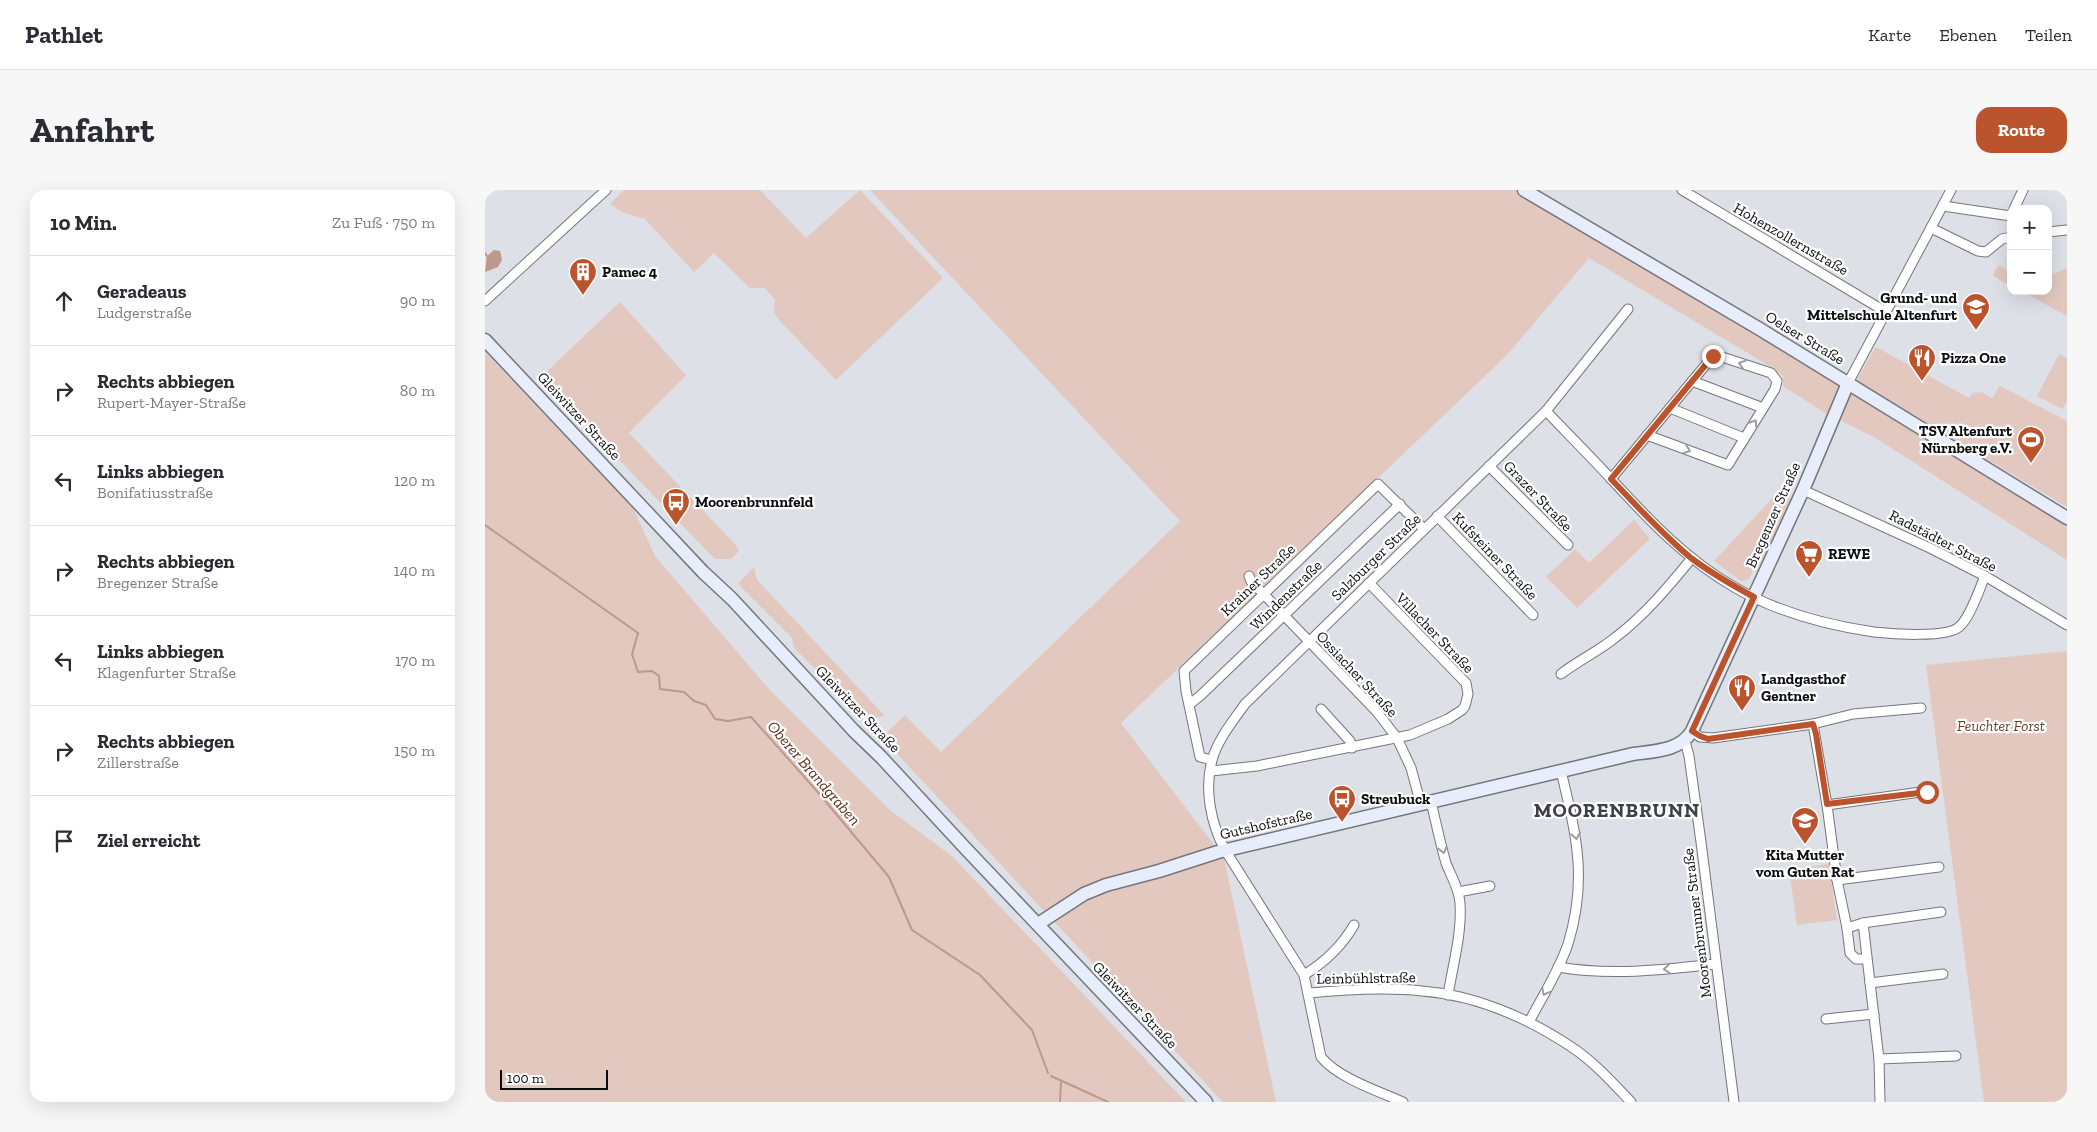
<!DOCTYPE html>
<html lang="de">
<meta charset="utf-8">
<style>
body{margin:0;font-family:"Zilla Slab",serif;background:#f7f7f7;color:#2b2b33}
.controls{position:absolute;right:15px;top:15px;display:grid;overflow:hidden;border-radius:10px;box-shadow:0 5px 20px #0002}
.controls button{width:45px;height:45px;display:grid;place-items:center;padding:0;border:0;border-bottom:1px solid #e1e1e2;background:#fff;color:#2b2b33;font:25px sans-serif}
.scale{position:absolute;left:15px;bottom:12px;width:108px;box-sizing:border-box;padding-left:5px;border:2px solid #0c0d0f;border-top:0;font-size:14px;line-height:18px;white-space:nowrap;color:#0c0d0f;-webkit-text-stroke:4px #fff;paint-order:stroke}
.stop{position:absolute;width:15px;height:15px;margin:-11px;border:4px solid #bb542c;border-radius:50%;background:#fff}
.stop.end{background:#bb542c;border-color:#fff;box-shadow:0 1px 5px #0008}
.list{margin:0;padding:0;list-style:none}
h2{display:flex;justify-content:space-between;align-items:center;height:65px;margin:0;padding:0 20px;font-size:21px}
h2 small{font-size:16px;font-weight:400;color:#7c7c81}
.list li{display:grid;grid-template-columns:32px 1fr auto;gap:15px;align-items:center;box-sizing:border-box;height:90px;padding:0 20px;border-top:1px solid #e1e1e2}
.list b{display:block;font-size:19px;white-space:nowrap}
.list p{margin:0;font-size:16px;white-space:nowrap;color:#7c7c81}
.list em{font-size:16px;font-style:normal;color:#7c7c81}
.icon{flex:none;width:28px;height:28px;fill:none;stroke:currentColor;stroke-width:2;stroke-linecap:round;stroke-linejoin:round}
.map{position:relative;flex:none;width:1582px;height:912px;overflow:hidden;border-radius:15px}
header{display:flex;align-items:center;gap:30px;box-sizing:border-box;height:70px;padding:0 25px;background:#fff;border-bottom:1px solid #e1e1e2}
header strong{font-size:24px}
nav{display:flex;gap:28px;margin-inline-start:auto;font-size:18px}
.intro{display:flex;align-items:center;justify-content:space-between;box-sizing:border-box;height:120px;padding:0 30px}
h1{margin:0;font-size:35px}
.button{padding:12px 22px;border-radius:15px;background:#bb542c;color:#fff;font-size:18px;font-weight:700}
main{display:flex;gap:30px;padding:0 30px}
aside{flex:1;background:#fff;border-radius:15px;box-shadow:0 5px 20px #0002}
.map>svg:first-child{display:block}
.green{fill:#e2c8bf}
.water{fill:#bc998d}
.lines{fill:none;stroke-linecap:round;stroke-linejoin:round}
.stream{stroke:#bc998d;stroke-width:2}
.street-casing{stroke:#74767c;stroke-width:11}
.secondary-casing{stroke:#74767c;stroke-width:15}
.street{stroke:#fff;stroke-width:9}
.secondary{stroke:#e8edfc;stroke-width:12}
.oneway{stroke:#9e9e9f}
.route{stroke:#bb542c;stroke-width:6}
.labels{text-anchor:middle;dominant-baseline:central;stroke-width:4.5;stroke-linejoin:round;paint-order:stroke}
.street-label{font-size:15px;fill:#0c0d0f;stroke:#fff}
.poi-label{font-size:15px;font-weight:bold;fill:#0c0d0f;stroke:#fff;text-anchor:start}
.park-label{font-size:15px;font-style:italic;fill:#6b3a28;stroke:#fff}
.water-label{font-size:16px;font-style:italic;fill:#5f2f1d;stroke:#fff}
.district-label{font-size:20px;font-weight:bold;letter-spacing:1px;fill:#3e4046;stroke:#fff}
</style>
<header>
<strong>Pathlet</strong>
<nav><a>Karte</a><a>Ebenen</a><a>Teilen</a></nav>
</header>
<div class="intro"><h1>Anfahrt</h1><a class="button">Route</a></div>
<main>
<aside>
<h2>10 Min.<small>Zu Fuß · 750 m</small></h2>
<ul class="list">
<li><svg class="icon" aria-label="ahead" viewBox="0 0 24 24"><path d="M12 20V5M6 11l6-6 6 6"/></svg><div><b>Geradeaus</b><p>Ludgerstraße</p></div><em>90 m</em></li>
<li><svg class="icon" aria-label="right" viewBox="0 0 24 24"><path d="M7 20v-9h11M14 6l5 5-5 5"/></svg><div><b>Rechts abbiegen</b><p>Rupert-Mayer-Straße</p></div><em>80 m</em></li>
<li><svg class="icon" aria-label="left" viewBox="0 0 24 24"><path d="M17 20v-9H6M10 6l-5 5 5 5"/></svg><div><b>Links abbiegen</b><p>Bonifatiusstraße</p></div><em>120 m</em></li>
<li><svg class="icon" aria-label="right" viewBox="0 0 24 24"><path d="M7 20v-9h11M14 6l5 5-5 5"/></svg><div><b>Rechts abbiegen</b><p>Bregenzer Straße</p></div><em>140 m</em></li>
<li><svg class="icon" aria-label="left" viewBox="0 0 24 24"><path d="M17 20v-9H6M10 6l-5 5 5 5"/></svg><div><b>Links abbiegen</b><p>Klagenfurter Straße</p></div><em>170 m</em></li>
<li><svg class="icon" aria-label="right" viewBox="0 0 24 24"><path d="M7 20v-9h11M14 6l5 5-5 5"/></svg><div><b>Rechts abbiegen</b><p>Zillerstraße</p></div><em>150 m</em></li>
<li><svg class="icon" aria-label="arrive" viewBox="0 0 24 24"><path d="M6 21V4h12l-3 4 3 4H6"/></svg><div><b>Ziel erreicht</b></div></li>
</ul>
</aside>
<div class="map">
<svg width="1582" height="912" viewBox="0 0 1582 912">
<rect width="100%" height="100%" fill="#dde0e6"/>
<!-- green -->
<g class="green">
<path d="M139,0H275L321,48L375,0L458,88L351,190L294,130L289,123L290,110L280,98H265L229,63L209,82L160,29L137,22L125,14Z"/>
<path d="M385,0H1030L1116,49L1582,333V370L1389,247L1340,223L1298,196V186L1291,180L1104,68L1022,165L636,533L739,668L791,912H738L400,551V544L420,525L456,562L695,331Z"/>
<path d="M1513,75L1526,82V96L1508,86Z"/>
<path d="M1582,78V126L1536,101H1563V86Z"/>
<path d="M135,112L201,185L144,243L250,354L254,361L246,369H230L55,188Z"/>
<path d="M1391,157L1484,208L1488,203L1497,202L1507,208L1515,196L1582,231V317L1371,191Z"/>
<path d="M0,162L148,318L170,366L284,499L406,621L467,666L701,912H0Z"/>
<path d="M1574,164L1582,168V211L1578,219L1552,206Z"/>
<path d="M1293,302L1306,309L1274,383L1268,380L1264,389L1256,391L1229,371Z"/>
<path d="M1149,330L1165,349L1092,418L1061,387L1090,359L1104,373Z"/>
<path d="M269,377L272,390L400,526L381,529L309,458L307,448L253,394Z"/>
<path d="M1582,461V912H1499L1441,475Z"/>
<path d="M1344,674L1352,730L1312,735L1304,679Z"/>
</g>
<!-- water -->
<path class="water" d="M9,60L15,61L17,70L13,77L0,82L2,66Z"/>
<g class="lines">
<!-- stream -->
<g class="stream">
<path d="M0,63L2,66"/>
<path d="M0,335L153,443L147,464L153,482L167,481L174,486L175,499L199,502L209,511L221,515L230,529L243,531L266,527L331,600L404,687L427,740L495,785L547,840L563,883"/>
<path d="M566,886L623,912"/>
<path d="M575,912L576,892"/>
</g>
<defs>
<g id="street">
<path d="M1197,0L1401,122"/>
<path d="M1458,16L1526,26"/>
<path d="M1529,19L1538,0"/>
<path d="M1446,38L1493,61L1501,62L1517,49L1526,47"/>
<path d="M1563,42L1582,40"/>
<path d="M0,111L121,0"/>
<path d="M1207,191L1278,218"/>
<path d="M1363,193L1466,0"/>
<path d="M1185,218L1259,248"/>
<path d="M1061,221C1084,245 1107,268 1129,292C1165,331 1202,370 1249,397C1292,422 1340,435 1389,442C1406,444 1462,448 1474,437C1485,428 1494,400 1500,386"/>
<path d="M1004,276L1083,355"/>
<path d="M1126,289C1160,248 1194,207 1228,166L1231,165L1286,183L1292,191L1290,199L1243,275L1162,245"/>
<path d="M1318,300L1445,358L1500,386L1582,435"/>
<path d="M952,326L1048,425"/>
<path d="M764,386L766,391L892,522L912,548L926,578L936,615"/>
<path d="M1076,484C1094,470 1114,461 1131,447C1160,425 1184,396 1207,368"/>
<path d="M705,514L715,506L915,314"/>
<path d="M836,519L865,551L867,558"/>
<path d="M1328,534L1342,615L1352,690L1362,738L1378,733L1394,869L1395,912"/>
<path d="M1207,541L1215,547L1228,548L1328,534L1368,524L1436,518"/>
<path d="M1200,551L1204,566L1216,652L1249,912"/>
<path d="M727,570L715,567L701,501L699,481L893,294L939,339"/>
<path d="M726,581L772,576L925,545L963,529L977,520L980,516L983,504L981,493L884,393"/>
<path d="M946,612C951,632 955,653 961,673C966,686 974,698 975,713C977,744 968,774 963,805"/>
<path d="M1342,615L1443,601"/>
<path d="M1352,690L1454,677"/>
<path d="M973,702L1005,696"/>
<path d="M1378,733L1456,722"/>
<path d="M1362,738L1365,763L1371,769H1381"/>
<path d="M1073,777C1126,786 1177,780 1230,774"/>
<path d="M819,785C840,772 857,756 869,735"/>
<path d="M1385,793L1458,784"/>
<path d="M823,803C860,800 899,797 937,801C989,805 1041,827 1085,856C1107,870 1127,892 1146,912"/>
<path d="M1341,829L1389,824"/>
<path d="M1044,832C1057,807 1074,781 1083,754C1103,689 1091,644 1076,581"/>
<path d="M1394,869L1471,866"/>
<path d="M918,912C893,901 853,888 836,867L819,785L740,660C726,634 719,600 727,570C733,549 748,531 760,514L1061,221L1143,119"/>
</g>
<g id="secondary">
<path d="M1039,0L1273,138L1582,328"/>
<path d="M0,150L218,382L247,409L369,541L396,567L482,660L721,912"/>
<path d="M553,734L599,704L621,695L674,681L733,662L1148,564C1170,561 1195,561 1207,541L1318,300L1363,193"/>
</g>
</defs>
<!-- street casing -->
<use href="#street" class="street-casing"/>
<!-- secondary casing -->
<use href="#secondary" class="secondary-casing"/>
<!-- street -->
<use href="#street" class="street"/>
<!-- secondary -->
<use href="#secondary" class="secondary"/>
</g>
<!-- one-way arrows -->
<defs><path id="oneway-chevron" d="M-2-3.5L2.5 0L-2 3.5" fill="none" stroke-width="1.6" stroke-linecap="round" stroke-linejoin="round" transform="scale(1.25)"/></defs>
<g class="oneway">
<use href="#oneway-chevron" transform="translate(1257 174) rotate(-162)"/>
<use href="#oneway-chevron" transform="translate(1269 233) rotate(-58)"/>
<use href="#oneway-chevron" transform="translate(1202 260) rotate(20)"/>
<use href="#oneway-chevron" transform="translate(1091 646) rotate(81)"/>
<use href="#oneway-chevron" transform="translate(958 660) rotate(76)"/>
<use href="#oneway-chevron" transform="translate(1182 779) rotate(174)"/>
<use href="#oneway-chevron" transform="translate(1060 802) rotate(118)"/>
</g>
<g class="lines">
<!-- route -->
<path class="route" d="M1228,166L1126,289C1152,316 1177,344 1206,368C1226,383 1247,395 1269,407L1207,541L1215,546L1223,549L1328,534L1331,544L1342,614L1442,602"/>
</g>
<!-- icons -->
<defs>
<symbol id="building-pin" viewBox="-11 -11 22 30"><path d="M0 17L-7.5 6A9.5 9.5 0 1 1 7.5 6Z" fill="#bb542c" stroke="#fff"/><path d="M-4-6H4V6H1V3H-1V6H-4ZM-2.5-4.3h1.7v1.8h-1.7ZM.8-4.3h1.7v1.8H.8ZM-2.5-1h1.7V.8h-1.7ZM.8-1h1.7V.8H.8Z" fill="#fff"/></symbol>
<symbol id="school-pin" viewBox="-11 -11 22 30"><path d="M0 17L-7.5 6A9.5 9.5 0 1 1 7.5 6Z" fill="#bb542c" stroke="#fff"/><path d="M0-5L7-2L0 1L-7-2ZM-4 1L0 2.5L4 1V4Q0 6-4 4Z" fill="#fff"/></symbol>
<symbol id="restaurant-pin" viewBox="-11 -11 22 30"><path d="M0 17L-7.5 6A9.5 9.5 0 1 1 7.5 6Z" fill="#bb542c" stroke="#fff"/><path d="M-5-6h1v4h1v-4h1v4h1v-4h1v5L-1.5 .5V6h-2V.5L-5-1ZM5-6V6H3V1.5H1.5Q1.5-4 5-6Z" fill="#fff"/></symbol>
<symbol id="stadium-pin" viewBox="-11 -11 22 30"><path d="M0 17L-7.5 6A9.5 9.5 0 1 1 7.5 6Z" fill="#bb542c" stroke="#fff"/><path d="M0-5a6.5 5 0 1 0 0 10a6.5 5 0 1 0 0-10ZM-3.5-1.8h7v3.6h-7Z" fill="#fff"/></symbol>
<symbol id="bus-pin" viewBox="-11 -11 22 30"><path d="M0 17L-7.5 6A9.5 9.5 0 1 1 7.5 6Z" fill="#bb542c" stroke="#fff"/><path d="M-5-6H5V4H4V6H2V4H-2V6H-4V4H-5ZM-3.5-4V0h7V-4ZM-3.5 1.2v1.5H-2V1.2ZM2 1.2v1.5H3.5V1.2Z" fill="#fff"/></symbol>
<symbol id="supermarket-pin" viewBox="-11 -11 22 30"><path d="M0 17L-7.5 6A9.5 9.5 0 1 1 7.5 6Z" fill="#bb542c" stroke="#fff"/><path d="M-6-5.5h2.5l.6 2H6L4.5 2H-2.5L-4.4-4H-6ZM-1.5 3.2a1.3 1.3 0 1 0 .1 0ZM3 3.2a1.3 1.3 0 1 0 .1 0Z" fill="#fff"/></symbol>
</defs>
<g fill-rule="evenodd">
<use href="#building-pin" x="82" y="66" width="32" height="43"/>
<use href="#school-pin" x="1475" y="101" width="32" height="43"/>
<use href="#restaurant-pin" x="1421" y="152" width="32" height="43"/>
<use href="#stadium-pin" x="1530" y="234" width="32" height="43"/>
<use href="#bus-pin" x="175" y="296" width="32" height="43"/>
<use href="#supermarket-pin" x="1308" y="348" width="32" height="43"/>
<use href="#restaurant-pin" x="1241" y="482" width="32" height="43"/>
<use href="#bus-pin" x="841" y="593" width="32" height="43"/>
<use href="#school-pin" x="1304" y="615" width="32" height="43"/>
</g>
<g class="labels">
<!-- street labels -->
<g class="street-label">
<text transform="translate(1306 49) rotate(30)">Hohenzollernstraße</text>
<text transform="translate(1320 148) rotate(31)">Oelser Straße</text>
<text transform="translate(94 226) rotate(47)">Gleiwitzer Straße</text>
<text transform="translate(1053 306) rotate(46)">Grazer Straße</text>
<text transform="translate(1288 325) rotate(-66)">Bregenzer Straße</text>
<text transform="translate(1458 351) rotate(27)">Radstädter Straße</text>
<text transform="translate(1010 366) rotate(46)">Kufsteiner Straße</text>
<text transform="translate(891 367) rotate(-44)">Salzburger Straße</text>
<text transform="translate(773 390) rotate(-44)">Krainer Straße</text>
<text transform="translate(801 405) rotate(-44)">Windenstraße</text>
<text transform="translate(950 443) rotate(46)">Villacher Straße</text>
<text transform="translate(872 484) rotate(47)">Ossiacher Straße</text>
<text transform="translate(373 519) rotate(46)">Gleiwitzer Straße</text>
<text transform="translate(781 634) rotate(-13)">Gutshofstraße</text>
<text transform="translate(1212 733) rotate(-97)">Moorenbrunner Straße</text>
<text transform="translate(881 788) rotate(-1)">Leinbühlstraße</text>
<text transform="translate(650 815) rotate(46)">Gleiwitzer Straße</text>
</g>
<!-- poi labels -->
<g class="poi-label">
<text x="117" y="82">Pamec 4</text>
<text x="1472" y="108" text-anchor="end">Grund- und<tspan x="1472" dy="17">Mittelschule Altenfurt</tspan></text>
<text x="1456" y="168">Pizza One</text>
<text x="1527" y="241" text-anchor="end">TSV Altenfurt<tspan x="1527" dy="17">Nürnberg e.V.</tspan></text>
<text x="210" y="312">Moorenbrunnfeld</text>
<text x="1343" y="364">REWE</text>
<text x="1276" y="489">Landgasthof<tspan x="1276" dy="17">Gentner</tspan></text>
<text x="876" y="609">Streubuck</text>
<text x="1320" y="665" text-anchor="middle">Kita Mutter<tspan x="1320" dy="17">vom Guten Rat</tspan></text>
</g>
<!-- park labels -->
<g class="park-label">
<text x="1516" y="536">Feuchter Forst</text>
</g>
<!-- water labels -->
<g class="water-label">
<text transform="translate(329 583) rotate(49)">Oberer Brandgraben</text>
</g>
<!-- district labels -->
<g class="district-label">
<text x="1132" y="620">MOORENBRUNN</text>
</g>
</g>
</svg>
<div class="controls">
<button>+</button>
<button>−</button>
</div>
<div class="scale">100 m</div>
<div class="stop" style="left:1442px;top:602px"></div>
<div class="stop end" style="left:1228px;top:166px"></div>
</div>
</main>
